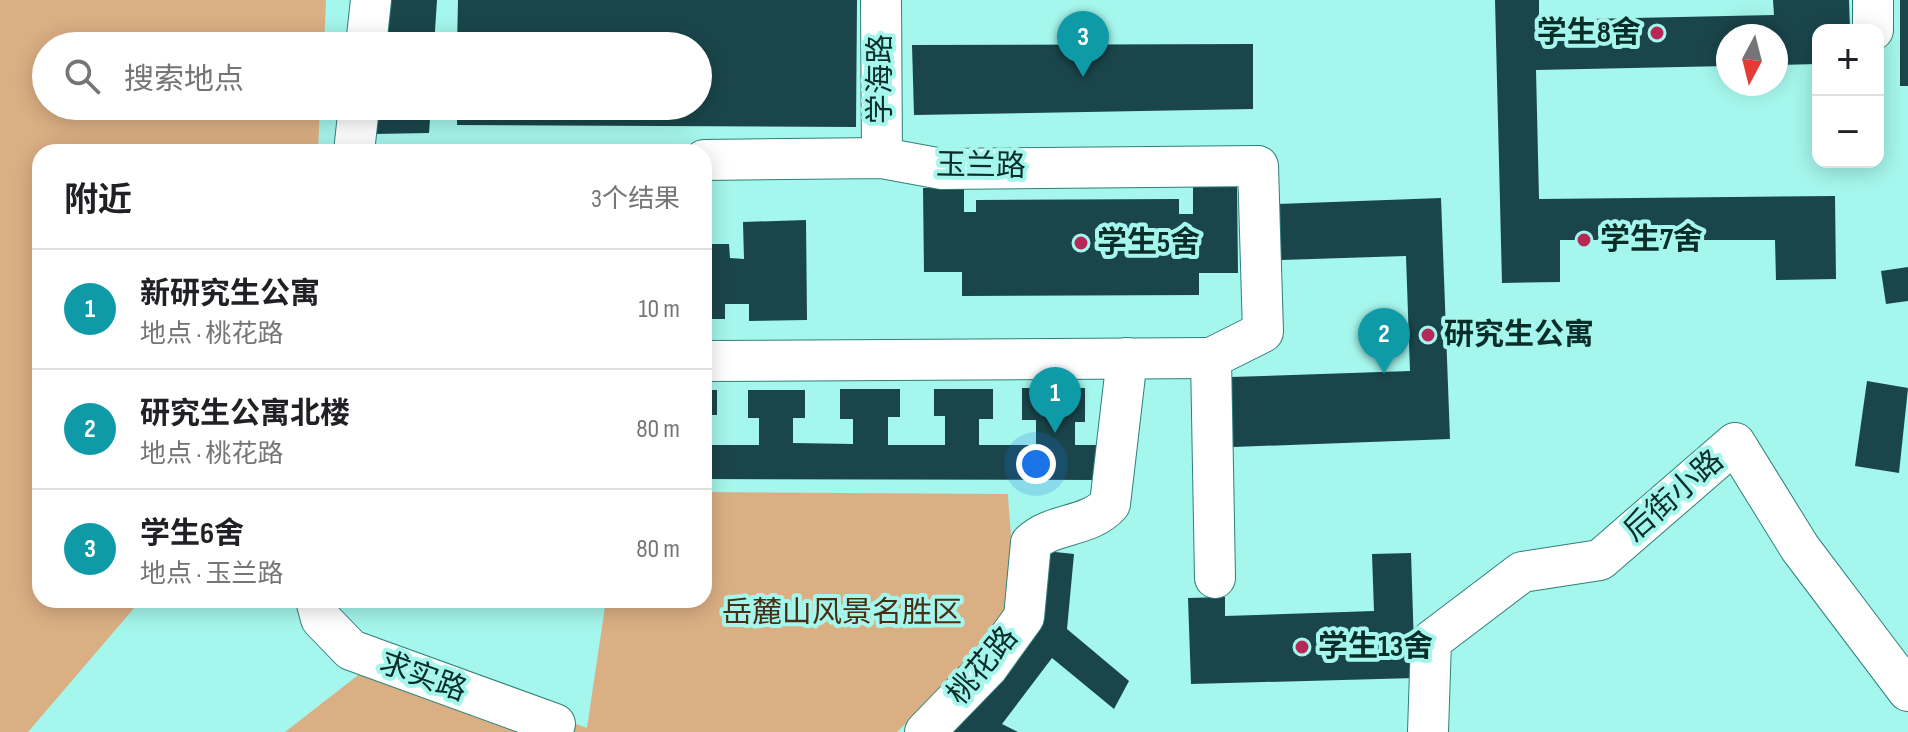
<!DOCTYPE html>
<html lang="zh">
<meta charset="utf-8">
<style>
body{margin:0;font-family:"Sofia Sans Condensed","Noto Sans SC",sans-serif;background:#f2f2f2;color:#202124}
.controls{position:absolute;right:24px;top:24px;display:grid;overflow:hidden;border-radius:16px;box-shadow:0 4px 20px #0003}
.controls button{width:72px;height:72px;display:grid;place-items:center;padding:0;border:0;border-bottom:2px solid #e0e0e0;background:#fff;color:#202124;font:40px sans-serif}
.compass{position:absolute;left:1716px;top:24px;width:72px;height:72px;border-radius:50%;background:#fff;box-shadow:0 4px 20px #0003;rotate:187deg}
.you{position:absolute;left:1036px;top:464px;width:28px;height:28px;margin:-20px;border:6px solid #fff;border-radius:50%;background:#1a73e8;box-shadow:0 0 0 12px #1a73e833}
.badge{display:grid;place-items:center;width:52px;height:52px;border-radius:50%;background:#b72859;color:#fff;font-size:26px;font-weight:700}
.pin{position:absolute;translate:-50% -66px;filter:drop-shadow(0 2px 4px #0008)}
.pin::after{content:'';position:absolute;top:42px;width:28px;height:24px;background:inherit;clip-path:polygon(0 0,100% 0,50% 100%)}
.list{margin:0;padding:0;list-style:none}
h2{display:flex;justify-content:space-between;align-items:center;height:104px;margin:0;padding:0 32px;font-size:34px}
h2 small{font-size:26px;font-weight:400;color:#757577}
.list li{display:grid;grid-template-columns:52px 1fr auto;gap:24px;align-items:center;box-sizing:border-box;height:120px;padding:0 32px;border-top:2px solid #e0e0e0}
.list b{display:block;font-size:30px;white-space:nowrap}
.list p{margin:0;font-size:26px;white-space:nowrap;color:#757577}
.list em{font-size:26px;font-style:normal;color:#757577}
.icon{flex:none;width:44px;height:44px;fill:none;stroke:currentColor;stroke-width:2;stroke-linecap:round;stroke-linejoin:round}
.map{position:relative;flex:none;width:1908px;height:732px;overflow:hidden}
.search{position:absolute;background:#fff;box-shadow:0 4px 20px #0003;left:32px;top:32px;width:680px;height:88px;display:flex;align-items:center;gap:20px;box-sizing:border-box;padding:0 28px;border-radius:44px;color:#757577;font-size:30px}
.panel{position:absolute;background:#fff;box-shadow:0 4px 20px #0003;left:32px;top:144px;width:680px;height:464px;border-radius:24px}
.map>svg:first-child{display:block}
.green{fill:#dbaf84}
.building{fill:#1a464b}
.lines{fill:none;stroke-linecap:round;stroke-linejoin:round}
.minor-casing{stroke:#2e8179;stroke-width:42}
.minor{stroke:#fff;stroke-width:40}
.poi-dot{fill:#b72859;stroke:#a5f6ec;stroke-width:3}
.labels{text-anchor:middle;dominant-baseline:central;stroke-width:8;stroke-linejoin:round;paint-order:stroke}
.poi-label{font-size:30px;font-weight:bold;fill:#092d29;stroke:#a5f6ec;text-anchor:start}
.street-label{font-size:30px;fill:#092d29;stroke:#a5f6ec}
.park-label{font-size:30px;fill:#482e12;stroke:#a5f6ec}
</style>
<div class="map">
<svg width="1908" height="732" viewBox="0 0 1908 732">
<rect width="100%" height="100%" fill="#a5f6ec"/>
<!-- green -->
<g class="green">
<path d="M0,0H326L324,46H46V106H320L318,152H40V600H141L28,732H0Z"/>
<path d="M704,492L1008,494C1009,524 1019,590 1006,616C983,661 933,698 897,732H285L384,655L587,728L606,600H704Z"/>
</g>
<!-- building -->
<g class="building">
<path d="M386,0H437L434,46H382Z"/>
<path d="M458,0H857L856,127L457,125V106H698V46H457Z"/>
<path d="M1495,0H1539V20L1774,15L1773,0H1849L1850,30H1818V64L1776,65V36H1728V66L1536,70L1539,199L1835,196L1836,279L1776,280L1775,240H1560V282L1502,283Z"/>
<rect x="1900" y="0" width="8" height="86"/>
<path d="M1253,44V109L914,115L912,45Z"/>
<path d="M377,106H431L429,133L374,134Z"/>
<path d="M1193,185H1237L1238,273H1199V295L962,296V272H924L923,188H964V212H976V200L1179,199V214H1193Z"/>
<path d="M1441,198L1450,439L1233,447L1231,377L1410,371L1406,256L1281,260L1278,204Z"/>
<path d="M806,220L807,320L749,321V304H725V319H704V244H729L730,258L744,259L743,222Z"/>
<path d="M1908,267V301L1886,304L1881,271Z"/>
<path d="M1867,381L1908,388L1899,473L1855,466Z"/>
<path d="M1022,388H1085V422H1075V445H1103L1104,480L704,479V445H759V418H748V390H805V418H793V443L853,444V419H840V389H900V417H888V445H945V416H934V389H993V419H979V445H1036V420H1022Z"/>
<rect x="704" y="390" width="13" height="25"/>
<path d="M1036,550L1074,554L1067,629L1129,681L1114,709L1052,658L1002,724L1018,732H945Z"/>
<path d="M1411,553L1415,678L1191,684L1188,598L1225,597V616L1374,611L1372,554Z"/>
</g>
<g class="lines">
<defs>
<g id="minor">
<path d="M881,0L882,158"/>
<path d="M1873,0V30"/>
<path d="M366,46L371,0"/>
<path d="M354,152L359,106"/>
<path d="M704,160L882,158L942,169L1258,166L1263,332L1211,358L1215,578"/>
<path d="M704,361L1211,358"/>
<path d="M316,600L321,619L351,650L555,724"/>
<path d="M925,732L988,667L1024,617L1031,543C1053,522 1089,528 1110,504L1127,358"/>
<path d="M1428,732L1431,641L1522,572L1600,560L1735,443L1800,548L1908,691"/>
</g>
</defs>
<!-- minor casing -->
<use href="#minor" class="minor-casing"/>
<!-- minor -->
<use href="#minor" class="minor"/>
</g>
<!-- markers -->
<g class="poi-dot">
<circle cx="1657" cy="33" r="8"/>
<circle cx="1584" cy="240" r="8"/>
<circle cx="1081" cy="243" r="8"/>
<circle cx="1428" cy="335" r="8"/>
<circle cx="1302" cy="647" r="8"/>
</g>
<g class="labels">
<!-- poi labels -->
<g class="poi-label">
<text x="1641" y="33" text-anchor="end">学生8舍</text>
<text x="1600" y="240">学生7舍</text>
<text x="1097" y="243">学生5舍</text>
<text x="1444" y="335">研究生公寓</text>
<text x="1318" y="647">学生13舍</text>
</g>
<!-- street labels -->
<g class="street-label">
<text transform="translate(881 79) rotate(-90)">学海路</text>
<text transform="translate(981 166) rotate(1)">玉兰路</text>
<text transform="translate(1674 496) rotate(-41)">后街小路</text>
<text transform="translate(983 666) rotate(-50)">桃花路</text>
<text transform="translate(423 677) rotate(20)">求实路</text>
</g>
<!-- park labels -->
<g class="park-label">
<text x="842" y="613">岳麓山风景名胜区</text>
</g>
</g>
</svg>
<div class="controls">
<button>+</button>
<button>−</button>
</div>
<svg class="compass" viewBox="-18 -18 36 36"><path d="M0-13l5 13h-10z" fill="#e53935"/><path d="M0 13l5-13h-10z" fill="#757577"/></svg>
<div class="you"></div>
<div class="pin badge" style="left:1055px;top:433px;background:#0f9aa8">1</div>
<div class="pin badge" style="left:1384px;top:374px;background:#0f9aa8">2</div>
<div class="pin badge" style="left:1083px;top:77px;background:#0f9aa8">3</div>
<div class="search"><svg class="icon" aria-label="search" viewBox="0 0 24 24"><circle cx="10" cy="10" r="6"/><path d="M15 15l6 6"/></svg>搜索地点</div>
<section class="panel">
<h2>附近<small>3个结果</small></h2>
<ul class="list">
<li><span class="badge" style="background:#0f9aa8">1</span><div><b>新研究生公寓</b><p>地点 · 桃花路</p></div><em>10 m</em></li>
<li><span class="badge" style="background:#0f9aa8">2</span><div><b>研究生公寓北楼</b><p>地点 · 桃花路</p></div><em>80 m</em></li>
<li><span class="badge" style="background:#0f9aa8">3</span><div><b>学生6舍</b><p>地点 · 玉兰路</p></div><em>80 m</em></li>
</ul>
</section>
</div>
